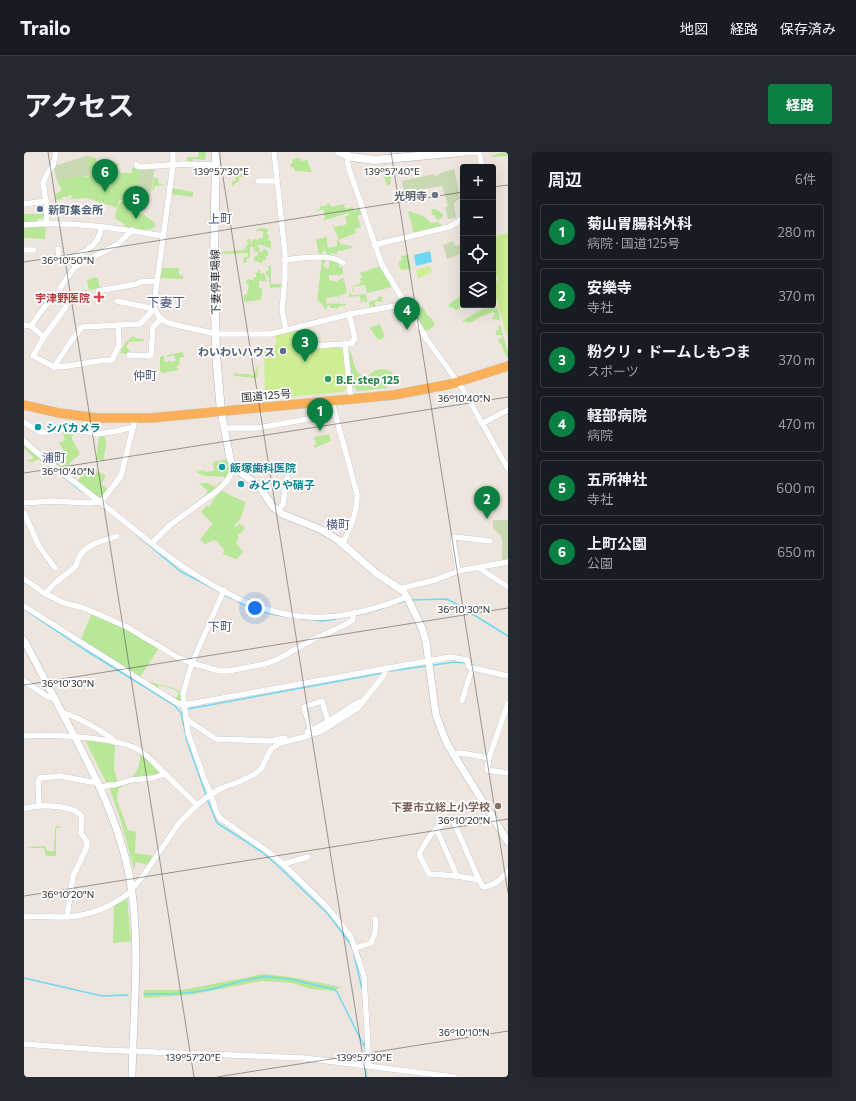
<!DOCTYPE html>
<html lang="ja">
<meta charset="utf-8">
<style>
body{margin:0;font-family:Commissioner,"Noto Sans JP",sans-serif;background:#242831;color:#f1f3f6}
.controls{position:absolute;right:12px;top:12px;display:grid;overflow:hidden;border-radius:4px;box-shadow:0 4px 16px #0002}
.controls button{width:36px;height:36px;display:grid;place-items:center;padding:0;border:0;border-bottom:1px solid #363941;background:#171b24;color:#f1f3f6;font:20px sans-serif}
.you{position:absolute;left:231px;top:456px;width:14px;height:14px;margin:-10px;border:3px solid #fff;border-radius:50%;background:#1a73e8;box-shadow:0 0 0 6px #1a73e833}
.badge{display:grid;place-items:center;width:26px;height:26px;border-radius:50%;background:#0b8043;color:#fff;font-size:13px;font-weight:700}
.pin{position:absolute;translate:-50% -33px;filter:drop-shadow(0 1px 2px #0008)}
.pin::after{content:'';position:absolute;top:21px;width:14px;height:12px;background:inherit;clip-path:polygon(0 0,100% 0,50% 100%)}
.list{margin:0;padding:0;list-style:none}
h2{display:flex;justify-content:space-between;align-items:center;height:52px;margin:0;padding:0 16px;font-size:17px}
h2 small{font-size:13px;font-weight:400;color:#9ea1a6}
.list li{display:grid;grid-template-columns:26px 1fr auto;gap:12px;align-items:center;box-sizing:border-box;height:56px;margin:0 8px 8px;padding:0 8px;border:1px solid #363941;border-radius:4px}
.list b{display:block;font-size:15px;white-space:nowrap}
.list p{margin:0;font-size:13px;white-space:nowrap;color:#9ea1a6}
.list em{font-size:13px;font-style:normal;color:#9ea1a6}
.icon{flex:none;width:22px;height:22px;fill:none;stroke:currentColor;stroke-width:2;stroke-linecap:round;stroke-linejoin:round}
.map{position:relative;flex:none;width:484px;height:925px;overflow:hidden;border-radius:4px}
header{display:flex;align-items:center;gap:24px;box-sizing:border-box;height:56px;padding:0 20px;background:#171b24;border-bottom:1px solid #363941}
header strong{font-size:19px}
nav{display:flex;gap:22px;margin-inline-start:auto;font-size:14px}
.intro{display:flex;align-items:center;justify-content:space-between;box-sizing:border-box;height:96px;padding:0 24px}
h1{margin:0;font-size:28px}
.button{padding:10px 18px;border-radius:4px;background:#0b8043;color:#fff;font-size:14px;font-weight:700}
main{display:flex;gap:24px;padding:0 24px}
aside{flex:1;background:#171b24;border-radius:4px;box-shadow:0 4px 16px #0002}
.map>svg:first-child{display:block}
.green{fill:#b8e798;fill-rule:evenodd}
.cemetery{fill:#c8d9b4}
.pitch{fill:#cdee93}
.water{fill:#6dd8f4}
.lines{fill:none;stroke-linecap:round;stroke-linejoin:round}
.stream{stroke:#6dd8f4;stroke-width:1.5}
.minor-casing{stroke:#b2b5c0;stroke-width:6}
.tertiary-casing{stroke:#b2b5c0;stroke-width:8}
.secondary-casing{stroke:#b2b5c0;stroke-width:9}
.trunk-casing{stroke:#c8c8c8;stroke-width:10}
.minor{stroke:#fff;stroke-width:5.5}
.tertiary{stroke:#fff;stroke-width:7}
.secondary{stroke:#fff;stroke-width:8}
.trunk{stroke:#fbaf59;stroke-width:9}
.ticks{fill:none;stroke:#2c2c2c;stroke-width:1;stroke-opacity:0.45}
.worship-dot{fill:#6b7280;stroke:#fff;stroke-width:1.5}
.service-dot{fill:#5c6f8a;stroke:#fff;stroke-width:1.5}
.health-dot{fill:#e0444e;stroke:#fff;stroke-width:1.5}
.leisure-dot{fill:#2e9e5b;stroke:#fff;stroke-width:1.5}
.culture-dot{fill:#0f9aa8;stroke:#fff;stroke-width:1.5}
.education-dot{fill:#8d6e63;stroke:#fff;stroke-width:1.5}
.labels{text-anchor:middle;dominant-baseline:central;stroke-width:3.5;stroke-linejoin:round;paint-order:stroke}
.worship-label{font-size:11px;font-weight:bold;fill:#5b616d;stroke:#fff;text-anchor:end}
.service-label{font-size:11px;font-weight:bold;fill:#4e5e75;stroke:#fff;text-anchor:start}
.street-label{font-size:11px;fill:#2c2c2c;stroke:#fff}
.health-label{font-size:11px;font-weight:bold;fill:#be3a42;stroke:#fff;text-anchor:end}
.leisure-label{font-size:11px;font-weight:bold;fill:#27864d;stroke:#fff;text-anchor:start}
.culture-label{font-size:11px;font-weight:bold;fill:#0d838f;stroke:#fff;text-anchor:start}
.education-label{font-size:11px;font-weight:bold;fill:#785e54;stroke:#fff;text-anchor:end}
.neighbourhood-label{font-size:12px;fill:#4a567f;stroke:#fff}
.quarter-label{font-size:13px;fill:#4a567f;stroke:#fff}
.ticks-label{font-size:10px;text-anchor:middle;fill:#2c2c2c;stroke:#fff;stroke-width:3.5;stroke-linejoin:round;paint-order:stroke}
</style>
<header>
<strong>Trailo</strong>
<nav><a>地図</a><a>経路</a><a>保存済み</a></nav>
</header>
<div class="intro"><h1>アクセス</h1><a class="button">経路</a></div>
<main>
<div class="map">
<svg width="484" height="925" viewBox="0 0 484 925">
<rect width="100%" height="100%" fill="#eee6de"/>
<!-- green -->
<g class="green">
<path d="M175,0H182L181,8L169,7V10H162L164,5H174Z"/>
<path d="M480,0L484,2L483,4L468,5L466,4Z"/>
<path d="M64,4L72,6V13L69,16L70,19L72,20L78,28L81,26L80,20L81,18L84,17L89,20L87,16L90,10L95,12L93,16L97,21H108V16L110,14L117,16L115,29L114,52L109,58L110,61L119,62L131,71V75C125,78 113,80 108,76H102L100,72L92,67C90,60 94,52 99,48H95L93,56L63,46L47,47L48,43H45L44,45H38V47L32,48L31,43L38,38C36,33 32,31 34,25L52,23L65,25L66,21L61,17Z"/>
<path d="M273,6H276L277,9L283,8L288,20L271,19L270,16L267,15L266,13L268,11V8Z"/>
<path d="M207,17H212V22H221V25H215V30L212,31L208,34V30H204L211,29L212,21H207Z"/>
<path d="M368,17L369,25L366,27L367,32L363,33L359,21Z"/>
<path d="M130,26H134V31L140,33L131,34L130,38H128Z"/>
<path d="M148,36L169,40V45L147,42Z"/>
<path d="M304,51L306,52L308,55L324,51L320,53L321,57L329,55L330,59L336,56L338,62L333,64L337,75L331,77L332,81L315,88L317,93L319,92L330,95L317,99H315L314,96L315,99H313V102L307,101L306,105L304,104L301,98L299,100L297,104V102H295L292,87L303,85V93L304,96L313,94V88L315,87L308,72L311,75L317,73L318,74L323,72L321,65L325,63L324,61L298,69L301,66L299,57L293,59L291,58L296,57V54H301Z"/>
<path d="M408,57H411L419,62V65L415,68L411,66V63L409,64L407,58Z"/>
<path d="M386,59L389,61C396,62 402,64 406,71L413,70L419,74L389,81L388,72L387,70V68L385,65L384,60Z"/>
<path d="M0,62H22L20,66L15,67L11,70H0Z"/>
<path d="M22,73L21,87L0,86V74Z"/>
<path d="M238,76L244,77L243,81L245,84L244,88L247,89V97L238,93H233L235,96L236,100H238L240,97L244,99V104H242V108H239L238,111L230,109V105L233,104L235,100H231L229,95H226V106H223V110L219,111L220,105H224V101L195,102V100L220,98L225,91L224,89L223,93V87H226L228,94V86L229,88L232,87L233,89L234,87L239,86V79H232V78Z"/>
<path d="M384,103L387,117L377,118L374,110L378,108L377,104Z"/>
<path d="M298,107H303L299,113L303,117L305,115V107L315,111V115L317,116L318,113L319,122L316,123L315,125L314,123H305V128L314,130V128L320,126L323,141L315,144V151L323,149L315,151L314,144L302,146L303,152C308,151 316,152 323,152L320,154H315L314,156H306V153L303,154V157H301L298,152L293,148Z"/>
<path d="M244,114H247V132H258V135L246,136L245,125L241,121L243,120V118H245Z"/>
<path d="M356,114L368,135L343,141L341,133L329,135L330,140L327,139L329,138L328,135L337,131L336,127L338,125L336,121Z"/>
<path d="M137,116H155V123L159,124V127L137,126Z"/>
<path d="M234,118H236V122L240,121L243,129H235V136H238L237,148L220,150V143L223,142L225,132H222L223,127L229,128L230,125H232V122L231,120L234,121Z"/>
<path d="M72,125L74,127L76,137L65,138L63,129L64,128Z"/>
<path d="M325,141L329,143L342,142L343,150H339L340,147L339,146L338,151H337L336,144L325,145Z"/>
<path d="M439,142V153H442L433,158L430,157L428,155L426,156L424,153Z"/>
<path d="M469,143L471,150C469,153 467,155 470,158L469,156L472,155L474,157L476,166L475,168L468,167L471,162L470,160L458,164L446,171L438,169L466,153H469L470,150Z"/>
<path d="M355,144L358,145V150L351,149L352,156H349L348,152L346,158L345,150L354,147Z"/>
<path d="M391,154L400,156L403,163L408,167L411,173L405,178H401L397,174L389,158Z"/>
<path d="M356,172L361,185L354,188L348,179L345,176Z"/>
<path d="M476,173L484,201V205L482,204L477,192L474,190L475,187L478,186L477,183H473L471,181L473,178H475L474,174Z"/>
<path d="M109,184L112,186L119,187L120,189L105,190L102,195L107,200H104L103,202L96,201L101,191Z"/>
<path d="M326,198C331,211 329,220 342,226C350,217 356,215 368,220L370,224L361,226L363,236L333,239L328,233L324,199Z"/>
<path d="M159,200L160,205L156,206L155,213L153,215H150L153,216L155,218L137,221L136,217V205L138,204ZM143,203V205L150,203L152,209L148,210L149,215L147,209L141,210L140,204Z"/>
<path d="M233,214H234L233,226L212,224L210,223L211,220L213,222H224L229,224L232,219Z"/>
<path d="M41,277L57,281L49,280L48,287L56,302L37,319L30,313L33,310L38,315L43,309L39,305L42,302L35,291L41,288L39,281L42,282Z"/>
<path d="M305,282L307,289L290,296V293H292L291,288H289L291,287L290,285Z"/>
<path d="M80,283L82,290L80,306L81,309L72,307L75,284Z"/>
<path d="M0,293L22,312L19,313L15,307L8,310L2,309L10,306L0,296Z"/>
<path d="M203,307L207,318L201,327L200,325C188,323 184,327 172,320L180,318L181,320L190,319L189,310Z"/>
<path d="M63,314L82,324L77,332L85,338L77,346L75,347L53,330Z"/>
<path d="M197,329L199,330L194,336L182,345L181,343L184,339L175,331H184L191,335Z"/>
<path d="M198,338C204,343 214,346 221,350C220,360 217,368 209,375H212L215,372L221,375L218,380L214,382V387L212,391L219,400L213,407H211L199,402L200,399L199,396L196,394L194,390L190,388L181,392L176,387L189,372L177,360L183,353L185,355L188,352L187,351L193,343Z"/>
<path d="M68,461L104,476L135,496L116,525L57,487Z"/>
<path d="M126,530L149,536L158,541L157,549L156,550L151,548L155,541L149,537L135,533L133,537L125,532Z"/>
<path d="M61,588L91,592L90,617L94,631L83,632Z"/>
<path d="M116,601L137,620L131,624L107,626C115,618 116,611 116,601Z"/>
<path d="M107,629L112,630L104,632L94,637L93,648L104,678L112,680L111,701L131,704L124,713L112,710L110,717L97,669L85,635Z"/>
<path d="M34,674L37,676H32V704H22L20,696H8L1,695L21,694L23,699H30L31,675Z"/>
<path d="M103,745L107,789L89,791L90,754Z"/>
<path d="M239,822L267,825L317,835L309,839L287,837L268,831L237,829L165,843L120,846V838H158Z"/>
</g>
<!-- cemetery -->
<g class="cemetery">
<path d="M65,3L64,15L68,16L67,23L32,28L30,14Z"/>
<path d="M116,16H131L125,52L112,48Z"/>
<path d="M430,17L436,46L430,51L432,66L424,67L421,55L424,54L418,34L392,38L393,44L381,46L378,29L410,22L411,24L419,20Z"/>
<path d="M429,89L431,94L439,92V101L423,107L419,93Z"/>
<path d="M469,368H484V407L478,409V388L476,383L469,376Z"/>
</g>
<!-- pitch -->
<g class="pitch">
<path d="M484,81V187L469,137L474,127L469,116V85Z"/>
<path d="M406,114L408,120L394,127L392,118Z"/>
<path d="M274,177L284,196C296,200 308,193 319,197L323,227L322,228V237L319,240L241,247L240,195H250L253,190L251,183Z"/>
</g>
<!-- water -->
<path class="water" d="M406,99L408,110L392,114L390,103Z"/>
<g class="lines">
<!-- stream -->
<g class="stream">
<path d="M32,319L57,339"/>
<path d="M108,379L156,419L196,440"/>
<path d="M200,443L209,447"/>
<path d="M388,448L422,447L429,450L484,484"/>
<path d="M213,449C229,457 248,464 266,465"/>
<path d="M375,451L383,448"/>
<path d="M0,457L61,498L150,553L157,561L163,589L182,643"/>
<path d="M333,463L360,456"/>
<path d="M284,467L299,469L312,467"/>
<path d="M445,512L455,515"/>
<path d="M410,513L431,510L442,511"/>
<path d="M366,519L403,514"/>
<path d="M164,557L359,521"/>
<path d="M183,647L193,671L238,700L253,713L304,762L325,790L328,796"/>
<path d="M330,803L338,837"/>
<path d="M0,826L78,844L104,843"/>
<path d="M120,842C144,842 172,842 196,835C210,831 225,826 240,825C263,824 287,833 310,837L313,840L340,894"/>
<path d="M341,890L342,912"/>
<path d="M342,916V925"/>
</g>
<defs>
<g id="minor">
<path d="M149,0V13L130,152C131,162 136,167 144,171L192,182H247L326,162L382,152"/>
<path d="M250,0L261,101V126L258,158L262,178"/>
<path d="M323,0L324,14L358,113L404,189L438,236L484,317"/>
<path d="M455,0L458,15"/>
<path d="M112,12L113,14L117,15L158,12L191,13"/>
<path d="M234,29H253"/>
<path d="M0,52L22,49"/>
<path d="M22,71L23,56L19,31L24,20L29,14L32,0"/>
<path d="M0,73C46,69 93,76 139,84"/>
<path d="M350,93L425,75L434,70L439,65"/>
<path d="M34,97L35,106C53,108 77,94 77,74"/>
<path d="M0,98H10"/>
<path d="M261,108C276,106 308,101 319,111"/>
<path d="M74,139L113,132L116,130L133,129"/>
<path d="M93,149L130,157"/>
<path d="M0,173L7,174L21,154L33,143L38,133L51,115L94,92L108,78"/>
<path d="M7,174L20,185L42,155"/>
<path d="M276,174L281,190L286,194L321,192L327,248"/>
<path d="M20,185L9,204L30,215L47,189L58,175L116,172L130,157"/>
<path d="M321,192L328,191L331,186L325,162"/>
<path d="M105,203L127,204L129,175L137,167"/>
<path d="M30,215C50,215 68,208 88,208L95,193L94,173"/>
<path d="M308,250L333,342C334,359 326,376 319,391"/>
<path d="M0,270L17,281L45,276L73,282L93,279L110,275"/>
<path d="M459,271L484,258"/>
<path d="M200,276H234L311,262"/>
<path d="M0,289C27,314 57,334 85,357C143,405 222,471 302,465C329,463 358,455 383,445"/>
<path d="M77,350L97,324L111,267"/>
<path d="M0,351L28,349L64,351L77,350"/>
<path d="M254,359L259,352L263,326"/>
<path d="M0,361L15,394L31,416"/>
<path d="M128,391L146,373L193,339L202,330L211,316"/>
<path d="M455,416L484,435"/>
<path d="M434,419L429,388L430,385L466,389"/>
<path d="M0,427L20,441L40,451L60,456L103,475L153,505L168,511L195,519H204L241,512L252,508L290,487L321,473L329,468V461"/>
<path d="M377,437L379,436L411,428L434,419L484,410"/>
<path d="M200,438L168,511L159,542L164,581L181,629L187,642L192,659L196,666L243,699L259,712L303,755L327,785L340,824L345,914"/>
<path d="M22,442C29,430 39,425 50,416C54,413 53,406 57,402C65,392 81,388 93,384"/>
<path d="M0,454L137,541L153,551L160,553L426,505L443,508L445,515L484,524"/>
<path d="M0,529L24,545L30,546"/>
<path d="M438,549L446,523L449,516"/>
<path d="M38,561C48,562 85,582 91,590"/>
<path d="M162,567L192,587L247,589L261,586"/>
<path d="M287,579L280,555L298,549L304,569"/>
<path d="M283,580C294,576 304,569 314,563C323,558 329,551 339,549"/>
<path d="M0,584C26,582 93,585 115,598C123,603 129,610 136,617C148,629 161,641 173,653"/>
<path d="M429,602L437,601L465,606L484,551"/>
<path d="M465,606L463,618L484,621"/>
<path d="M77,636L84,633H91L107,628L129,626L141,622"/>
<path d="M15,653L14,630L16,626L36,624L67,630H74"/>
<path d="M0,657C13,652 50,652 58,665L57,681L63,690V695L49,724L43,765"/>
<path d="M428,666L455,728L433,724L405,722L395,702C406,682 409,678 428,666Z"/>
<path d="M412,676L433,724"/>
<path d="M259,712L284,705"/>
<path d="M455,728L459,735C472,733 476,728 484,719"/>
<path d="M108,737L119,724L155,671L173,653L186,643L198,636L217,629L231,622L237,617L247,597L256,591L280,585L296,580L333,557L360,523L361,516"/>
<path d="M0,765C13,764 27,765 40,765C68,764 86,755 108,739"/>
<path d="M331,796L347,791C351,783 353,775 351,767"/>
<path d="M0,892L78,898L280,906L430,925"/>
</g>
<g id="tertiary">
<path d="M437,0H450"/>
<path d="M197,259L206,306L209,314L213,318L235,334L249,355L258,362L296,377L314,388L352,421L379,439L383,445L398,476L402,490L412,563L423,592L484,690"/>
<path d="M0,488C15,517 30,545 45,574C73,627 100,680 108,740C116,802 109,863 108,925"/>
</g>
<g id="secondary">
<path d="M192,0L190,109L192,202L197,259"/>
<path d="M315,0L327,5L351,8L437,0"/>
</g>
<path id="trunk" d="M0,253L35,261L72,266H127L370,243L427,232L484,214"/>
</defs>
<!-- minor casing -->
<use href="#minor" class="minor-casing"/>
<!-- tertiary casing -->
<use href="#tertiary" class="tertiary-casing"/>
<!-- secondary casing -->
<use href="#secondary" class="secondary-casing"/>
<!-- trunk casing -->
<use href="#trunk" class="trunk-casing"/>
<!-- minor -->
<use href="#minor" class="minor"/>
<!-- tertiary -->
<use href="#tertiary" class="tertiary"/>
<!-- secondary -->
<use href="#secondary" class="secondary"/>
<!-- trunk -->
<use href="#trunk" class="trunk"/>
</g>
<!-- ticks -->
<path class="ticks" d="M24,0L170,925M195,0L342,925M367,0L484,741M469,35L484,33M0,110L439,40M0,321L484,245M0,533L484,456M0,744L484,667M193,925L484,879"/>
<!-- markers -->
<circle class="worship-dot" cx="411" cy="43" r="4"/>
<g class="service-dot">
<circle cx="16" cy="57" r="4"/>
<circle cx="259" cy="199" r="4"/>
</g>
<path class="health-dot" d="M73 139h4v4h4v4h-4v4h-4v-4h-4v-4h4z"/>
<circle class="leisure-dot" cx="304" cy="227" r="4"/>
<g class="culture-dot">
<circle cx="14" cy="275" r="4"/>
<circle cx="198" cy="315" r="4"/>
<circle cx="217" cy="332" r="4"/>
</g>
<circle class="education-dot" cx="474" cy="654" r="4"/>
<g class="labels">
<!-- worship labels -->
<g class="worship-label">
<text x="403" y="43">光明寺</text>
</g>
<!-- service labels -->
<g class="service-label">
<text x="24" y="57">新町集会所</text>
<text x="251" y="199" text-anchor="end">わいわいハウス</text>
</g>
<!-- street labels -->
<g class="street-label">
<text transform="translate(191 130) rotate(-91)">下妻停車場線</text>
<text transform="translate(242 243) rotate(-5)">国道125号</text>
</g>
<!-- health labels -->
<g class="health-label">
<text x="66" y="145">宇津野医院</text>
</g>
<!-- leisure labels -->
<g class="leisure-label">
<text x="312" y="227">B.E. step 125</text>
</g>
<!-- culture labels -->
<g class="culture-label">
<text x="22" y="275">シバカメラ</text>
<text x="206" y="315">飯塚歯科医院</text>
<text x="225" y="332">みどりや硝子</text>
</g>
<!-- education labels -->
<g class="education-label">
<text x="466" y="654">下妻市立総上小学校</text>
</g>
<!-- neighbourhood labels -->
<g class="neighbourhood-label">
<text x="196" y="66">上町</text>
<text x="121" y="223">仲町</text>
<text x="30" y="305">浦町</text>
<text x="314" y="372">横町</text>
<text x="196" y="474">下町</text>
</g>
<!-- quarter labels -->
<g class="quarter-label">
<text x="142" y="150">下妻丁</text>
</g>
</g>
<g class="ticks-label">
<text x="197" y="23">139°57'30"E</text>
<text x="368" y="23">139°57'40"E</text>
<text x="44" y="112">36°10'50"N</text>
<text x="440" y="250">36°10'40"N</text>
<text x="44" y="323">36°10'40"N</text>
<text x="440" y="461">36°10'30"N</text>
<text x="44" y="535">36°10'30"N</text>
<text x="440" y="672">36°10'20"N</text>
<text x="44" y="746">36°10'20"N</text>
<text x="440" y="884">36°10'10"N</text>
<text x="169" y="909">139°57'20"E</text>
<text x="340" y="909">139°57'30"E</text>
</g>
</svg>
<div class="controls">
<button>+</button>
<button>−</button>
<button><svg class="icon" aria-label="locate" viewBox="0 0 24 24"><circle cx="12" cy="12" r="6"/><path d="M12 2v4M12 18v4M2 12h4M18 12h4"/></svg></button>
<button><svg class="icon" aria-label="layers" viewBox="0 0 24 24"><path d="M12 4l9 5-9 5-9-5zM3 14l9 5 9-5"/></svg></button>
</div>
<div class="you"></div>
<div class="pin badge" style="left:296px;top:279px">1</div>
<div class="pin badge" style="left:463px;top:367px">2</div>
<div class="pin badge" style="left:281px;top:210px">3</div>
<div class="pin badge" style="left:383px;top:178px">4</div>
<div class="pin badge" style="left:112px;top:67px">5</div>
<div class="pin badge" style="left:81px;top:40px">6</div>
</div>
<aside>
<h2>周辺<small>6件</small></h2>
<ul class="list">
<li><span class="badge">1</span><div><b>菊山胃腸科外科</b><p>病院 · 国道125号</p></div><em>280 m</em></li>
<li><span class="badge">2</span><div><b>安樂寺</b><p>寺社</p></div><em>370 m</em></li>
<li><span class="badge">3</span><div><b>粉クリ・ドームしもつま</b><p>スポーツ</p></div><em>370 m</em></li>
<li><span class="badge">4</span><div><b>軽部病院</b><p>病院</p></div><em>470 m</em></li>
<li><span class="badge">5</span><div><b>五所神社</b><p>寺社</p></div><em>600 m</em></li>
<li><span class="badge">6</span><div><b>上町公園</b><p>公園</p></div><em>650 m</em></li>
</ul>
</aside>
</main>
